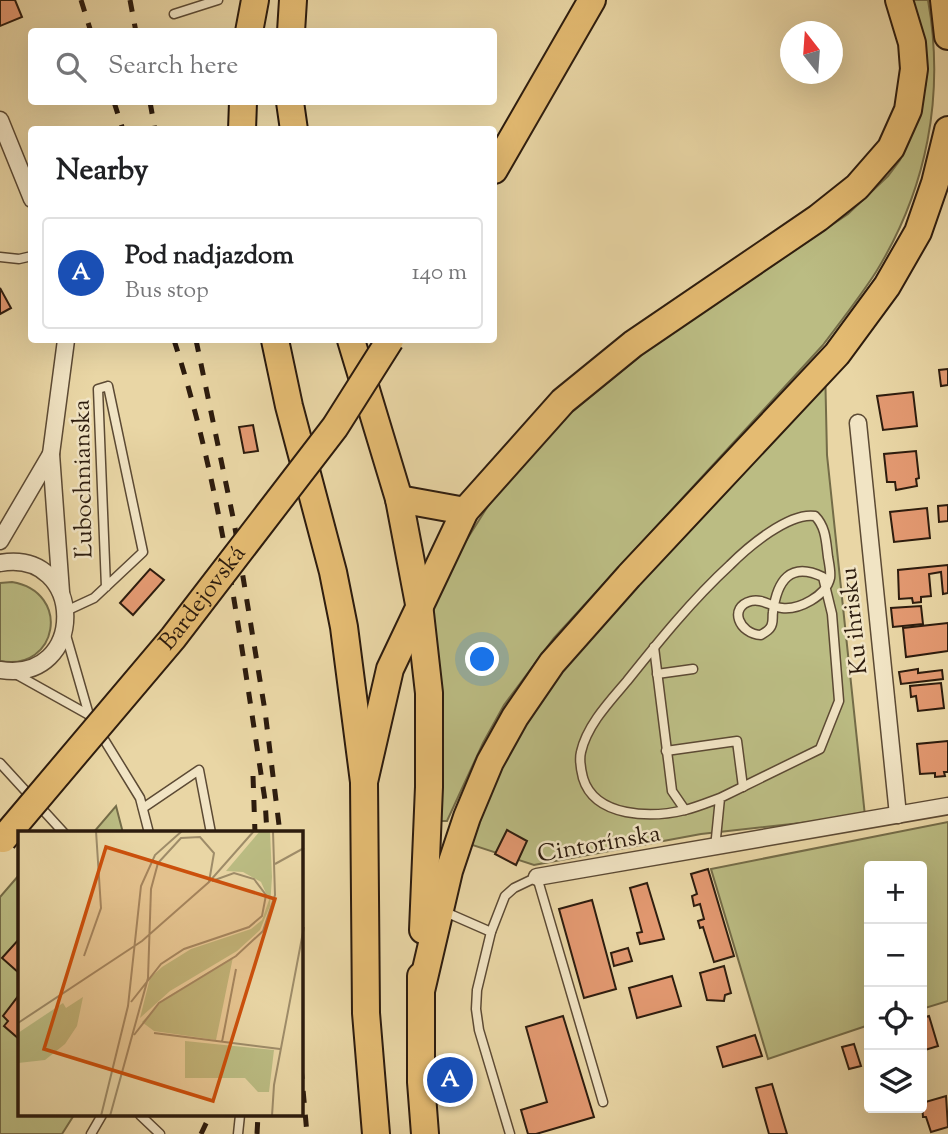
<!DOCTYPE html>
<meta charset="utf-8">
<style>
body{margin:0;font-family:"Sorts Mill Goudy",serif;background:#f6f6f6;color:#202124}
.controls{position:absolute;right:21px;bottom:21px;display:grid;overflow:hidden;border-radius:7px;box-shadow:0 7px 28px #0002}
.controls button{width:63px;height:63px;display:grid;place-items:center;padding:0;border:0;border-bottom:2px solid #e0e0e0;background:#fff;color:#202124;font:35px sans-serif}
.compass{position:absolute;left:780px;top:21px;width:63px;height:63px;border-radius:50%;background:#fff;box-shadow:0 7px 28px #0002;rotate:343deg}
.you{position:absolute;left:483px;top:660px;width:24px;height:24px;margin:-18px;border:5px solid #fff;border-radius:50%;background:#1a73e8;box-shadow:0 0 0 10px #1a73e833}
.badge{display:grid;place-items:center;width:46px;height:46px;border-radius:50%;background:#0f766e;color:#fff;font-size:23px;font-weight:700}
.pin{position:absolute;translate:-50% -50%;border:4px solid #fff;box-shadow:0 2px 7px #0006}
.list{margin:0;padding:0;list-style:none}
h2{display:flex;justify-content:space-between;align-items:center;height:91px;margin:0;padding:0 28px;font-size:30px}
h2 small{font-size:23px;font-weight:400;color:#757577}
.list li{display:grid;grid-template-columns:46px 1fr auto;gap:21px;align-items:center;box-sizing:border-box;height:112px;margin:0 14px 14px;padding:0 14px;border:2px solid #e0e0e0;border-radius:7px}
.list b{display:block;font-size:26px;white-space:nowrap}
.list p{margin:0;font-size:23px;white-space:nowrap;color:#757577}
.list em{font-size:23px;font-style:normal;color:#757577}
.icon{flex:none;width:38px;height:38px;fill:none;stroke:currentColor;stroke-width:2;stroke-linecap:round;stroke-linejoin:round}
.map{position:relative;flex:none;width:948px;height:1134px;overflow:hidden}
.search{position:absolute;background:#fff;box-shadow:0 7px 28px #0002;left:28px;top:28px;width:469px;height:77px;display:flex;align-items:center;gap:18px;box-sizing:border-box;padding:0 24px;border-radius:7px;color:#757577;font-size:26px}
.panel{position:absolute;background:#fff;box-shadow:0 7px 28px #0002;left:28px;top:126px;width:469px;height:217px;border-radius:7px}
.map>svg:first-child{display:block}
.green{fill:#bbbc83;stroke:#746c48;stroke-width:2}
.building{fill:#e39971;stroke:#2d1c0e;stroke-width:2}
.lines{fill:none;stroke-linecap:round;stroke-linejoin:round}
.lane-casing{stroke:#5c4a34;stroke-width:11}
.street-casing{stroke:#5c4a34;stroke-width:19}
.primary-casing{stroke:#2d1c0e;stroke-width:30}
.lane{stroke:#f1e4c4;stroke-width:8}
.street{stroke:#f1e4c4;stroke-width:16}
.primary{stroke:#e4bb72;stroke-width:26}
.rail{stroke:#2d1c0e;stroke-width:5;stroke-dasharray:12 12;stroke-linecap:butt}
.primary-bridge-casing{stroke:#2d1c0e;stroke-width:30;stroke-linecap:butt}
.primary-bridge{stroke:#e4bb72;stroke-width:26}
.labels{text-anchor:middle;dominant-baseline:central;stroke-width:5;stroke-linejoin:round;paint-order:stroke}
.street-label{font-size:24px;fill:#2d1c0e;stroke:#f1e4c4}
.inset-road{fill:none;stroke:#9e8c69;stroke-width:2}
.view{fill:#cc500c;fill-opacity:0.15;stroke:#cc500c;stroke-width:3.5}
.inset-edge{fill:none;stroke:#2d1c0e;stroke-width:3.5}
</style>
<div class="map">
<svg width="948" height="1134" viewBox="0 0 948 1134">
<rect width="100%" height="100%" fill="#e9d6a5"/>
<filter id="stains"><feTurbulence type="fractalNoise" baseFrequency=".00286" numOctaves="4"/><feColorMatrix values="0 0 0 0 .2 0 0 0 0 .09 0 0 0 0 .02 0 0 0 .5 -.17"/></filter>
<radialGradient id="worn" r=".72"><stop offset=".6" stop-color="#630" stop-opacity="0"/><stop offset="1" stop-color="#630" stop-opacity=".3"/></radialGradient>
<!-- green -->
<g class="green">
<path d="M909,0H928C945,95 927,189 876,272C860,297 841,321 823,345L554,638L504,705L483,743L447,821H440L443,773L442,691L431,601L445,574L493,498L567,416L650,348L848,214L888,176L900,160L915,127L926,83L924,44Z"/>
<path d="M825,365L827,455L865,816L701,834L534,865L457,840L536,690Z"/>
<path d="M12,582C72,592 58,672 0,661V583Z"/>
<path d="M116,806L123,833H93Z"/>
<path d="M948,822V1001L922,1009V866H869V1025L768,1059L711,869Z"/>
<path d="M19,875V1115H74L62,1134H0V897Z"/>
</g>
<!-- building -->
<g class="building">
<path d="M0,0H15L22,17L0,26Z"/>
<path d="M0,288L11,308L0,314Z"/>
<path d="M948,369V385L941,386L939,370Z"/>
<path d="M913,392L917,426L883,430L877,396Z"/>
<path d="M253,425L258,451L244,453L239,427Z"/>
<path d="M916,451L919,478L916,479L917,486L896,490L895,482H887L884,454Z"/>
<path d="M948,505V521L939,522L938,506Z"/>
<path d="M927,508L930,538L894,542L890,512Z"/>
<path d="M948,565V593L943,594L941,572L929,574L931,596L921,597V602L913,603L912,598L899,599L898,570Z"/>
<path d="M150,569L164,580L133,615L120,603Z"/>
<path d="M921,606L923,624L893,627L891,608Z"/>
<path d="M948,623V651L906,657L903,628Z"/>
<path d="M918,669V673L942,670L943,679L901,684L899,672Z"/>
<path d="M941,683L944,708L918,711L916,696L911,697L910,686Z"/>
<path d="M948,741V772H944L945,776L935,777V773L920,774L917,744Z"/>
<path d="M507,830L527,841L516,865L495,854Z"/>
<path d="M708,869L734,956L714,962L703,927L700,928L698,921L704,919L700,904L694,906L692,896L697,894L691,874Z"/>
<path d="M647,883L664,939L640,944L637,933L642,932L630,888Z"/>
<path d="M592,900L616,989L584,998L559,909Z"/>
<path d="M19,939V973L2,958Z"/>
<path d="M628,948L632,961L614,966L611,953Z"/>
<path d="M724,966L731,993L725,995L724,1001L707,1000L700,973Z"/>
<path d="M672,976L681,1006L637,1018L629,988Z"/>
<path d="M19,995V1039L4,1026L8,1021L3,1016Z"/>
<path d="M563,1016L594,1117L536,1134H528L521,1110L547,1102L526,1027Z"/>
<path d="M929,1016L938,1046L925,1050L922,1037V1018Z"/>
<path d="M755,1035L762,1056L723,1067L717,1047Z"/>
<path d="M854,1044L861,1066L849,1069L842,1047Z"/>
<path d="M772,1084L787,1134H769L756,1088Z"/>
<path d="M946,1096L948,1127L931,1132L926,1117H923L922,1103Z"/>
</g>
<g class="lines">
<defs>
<g id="lane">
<path d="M174,14L218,0"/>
<path d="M0,257L19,259L32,256"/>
<path d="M66,611L94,598L143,552L108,386L98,389L106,587"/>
<path d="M66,635L89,715L140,798L149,833"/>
<path d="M654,647L672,791L685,810"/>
<path d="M12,672L89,715"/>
<path d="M657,674L693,669"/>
<path d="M666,751L737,741L743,787"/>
<path d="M0,763L64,833"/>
<path d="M143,808L199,770L211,833"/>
<path d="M715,848L720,798L820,749L839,701L832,614L823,577C790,561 777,581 773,612C772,618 774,623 770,628C768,631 764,633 761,635C739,634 728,607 751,601C763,598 771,607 782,608C799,610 826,596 830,578C831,572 829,563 828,557C826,542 826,527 815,516C789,512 748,547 730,565C692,600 659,641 627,681C610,701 587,725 581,752C579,760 581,770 583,778C595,818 652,818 685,810C697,807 709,802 720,798"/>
<path d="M443,911L491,932"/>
<path d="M140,1115L160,1134"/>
<path d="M91,1134L102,1115"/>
<path d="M238,1134L240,1115"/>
<path d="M510,1134L479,1030L476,1009L477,990L491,932L505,896L514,888L537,877L603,1102"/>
</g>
<g id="street">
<path d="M0,120L32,199"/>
<path d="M858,423L898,815"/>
<path d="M0,541L51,454"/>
<path d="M0,563C86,548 88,684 0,670"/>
<path d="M61,592L51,454L66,340"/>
<path d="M537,877L948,806"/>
</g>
<g id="primary">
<path d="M944,0L948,36"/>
<path d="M249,32L255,0"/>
<path d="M291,32L293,0"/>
<path d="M290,102L294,130"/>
<path d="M242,130L243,102"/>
<path d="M494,170L592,0"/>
<path d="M275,340L289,406L333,572L344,627L364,782L366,1013L376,1134"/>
<path d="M351,340L399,499L419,604L429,693V787L423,930"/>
<path d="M399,499L465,511"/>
<path d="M364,782L390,669L465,511L563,401L633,344L818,218L857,187L891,148L908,110L914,69L912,43L899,0"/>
<path d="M421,976V1082L425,1134"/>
<path d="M421,991L449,871L467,817L490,762L515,717L552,663L629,576L837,354L887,286L918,232L935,183L948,130"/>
</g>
</defs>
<!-- lane casing -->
<use href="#lane" class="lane-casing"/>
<!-- street casing -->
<use href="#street" class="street-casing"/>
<!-- primary casing -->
<use href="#primary" class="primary-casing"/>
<!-- lane -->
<use href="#lane" class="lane"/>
<!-- street -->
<use href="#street" class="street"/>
<!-- primary -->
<use href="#primary" class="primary"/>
<!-- rail -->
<g class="rail">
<path d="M81,0L91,32"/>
<path d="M130,0L136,32"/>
<path d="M114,102L123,130"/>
<path d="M150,102L155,130"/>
<path d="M174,340C222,488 241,646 265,800L267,833"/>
<path d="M196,340L234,522L265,711L280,833"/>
<path d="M253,776L255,833"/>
<path d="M301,1067L307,1134"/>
<path d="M201,1134L210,1115"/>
<path d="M257,1134L258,1115"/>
</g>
<defs>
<g id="primary-bridge">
<path id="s1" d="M3,839L173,638L335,427L390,340"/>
</g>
</defs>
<!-- primary-bridge casing -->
<use href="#primary-bridge" class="primary-bridge-casing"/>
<!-- primary-bridge -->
<use href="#primary-bridge" class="primary-bridge"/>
</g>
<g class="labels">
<!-- street labels -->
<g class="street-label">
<text transform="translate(84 479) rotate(-91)">Ľubochnianska</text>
<text stroke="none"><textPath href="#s1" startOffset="313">Bardejovská</textPath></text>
<text transform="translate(855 621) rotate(-96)">Ku ihrisku</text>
<text transform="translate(599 845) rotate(-10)">Cintorínska</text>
</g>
</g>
<!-- overview -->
<g transform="translate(18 831)">
<rect width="285" height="285" fill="#e9d6a5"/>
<path d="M242,0H252L254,46L252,75L242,99L219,120L152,160L122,187L132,147L144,136L173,118L233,98L244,89L251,69L243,51L225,41L208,40ZM215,126L198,209L136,200L124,191L146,168ZM65,166L59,195L47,213L27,229L0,232V202L45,172L48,177ZM167,210L256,219L251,261H240L227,247H167Z" fill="#bbbc83"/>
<path class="inset-road" d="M257,33L286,17M66,125L83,77L78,0M113,171L143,133L166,118L231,96L244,85L248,64L236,48L216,42L194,50M0,192L124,110L191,51L236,0M136,202L262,218M116,204L141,172L218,125L245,100L257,64L255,0M204,211L218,138M83,285L110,175L123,55L137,24L164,0M92,285L130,147L133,58L140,32L163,7L182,6L196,22L191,51M254,285L256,254L286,96"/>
<path class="view" d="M88,16L257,68L195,270L26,218Z"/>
<rect width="285" height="285" class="inset-edge"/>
</g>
<rect width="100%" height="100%" filter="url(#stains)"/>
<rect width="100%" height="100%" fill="url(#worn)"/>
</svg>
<div class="controls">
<button>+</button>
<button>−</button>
<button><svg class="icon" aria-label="locate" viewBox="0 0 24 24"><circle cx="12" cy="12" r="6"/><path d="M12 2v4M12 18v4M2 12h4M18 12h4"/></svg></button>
<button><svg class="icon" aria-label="layers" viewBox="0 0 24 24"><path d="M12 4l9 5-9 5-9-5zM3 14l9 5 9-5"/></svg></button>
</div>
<svg class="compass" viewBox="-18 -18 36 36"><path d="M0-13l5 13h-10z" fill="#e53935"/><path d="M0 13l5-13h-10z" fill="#757577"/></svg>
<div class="you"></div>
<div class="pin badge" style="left:450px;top:1080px;background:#1a4fb4">A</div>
<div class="search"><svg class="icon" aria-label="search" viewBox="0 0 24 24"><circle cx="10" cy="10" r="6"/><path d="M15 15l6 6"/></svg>Search here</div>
<section class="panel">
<h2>Nearby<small></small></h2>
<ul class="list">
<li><span class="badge" style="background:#1a4fb4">A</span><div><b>Pod nadjazdom</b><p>Bus stop</p></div><em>140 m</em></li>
</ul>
</section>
</div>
